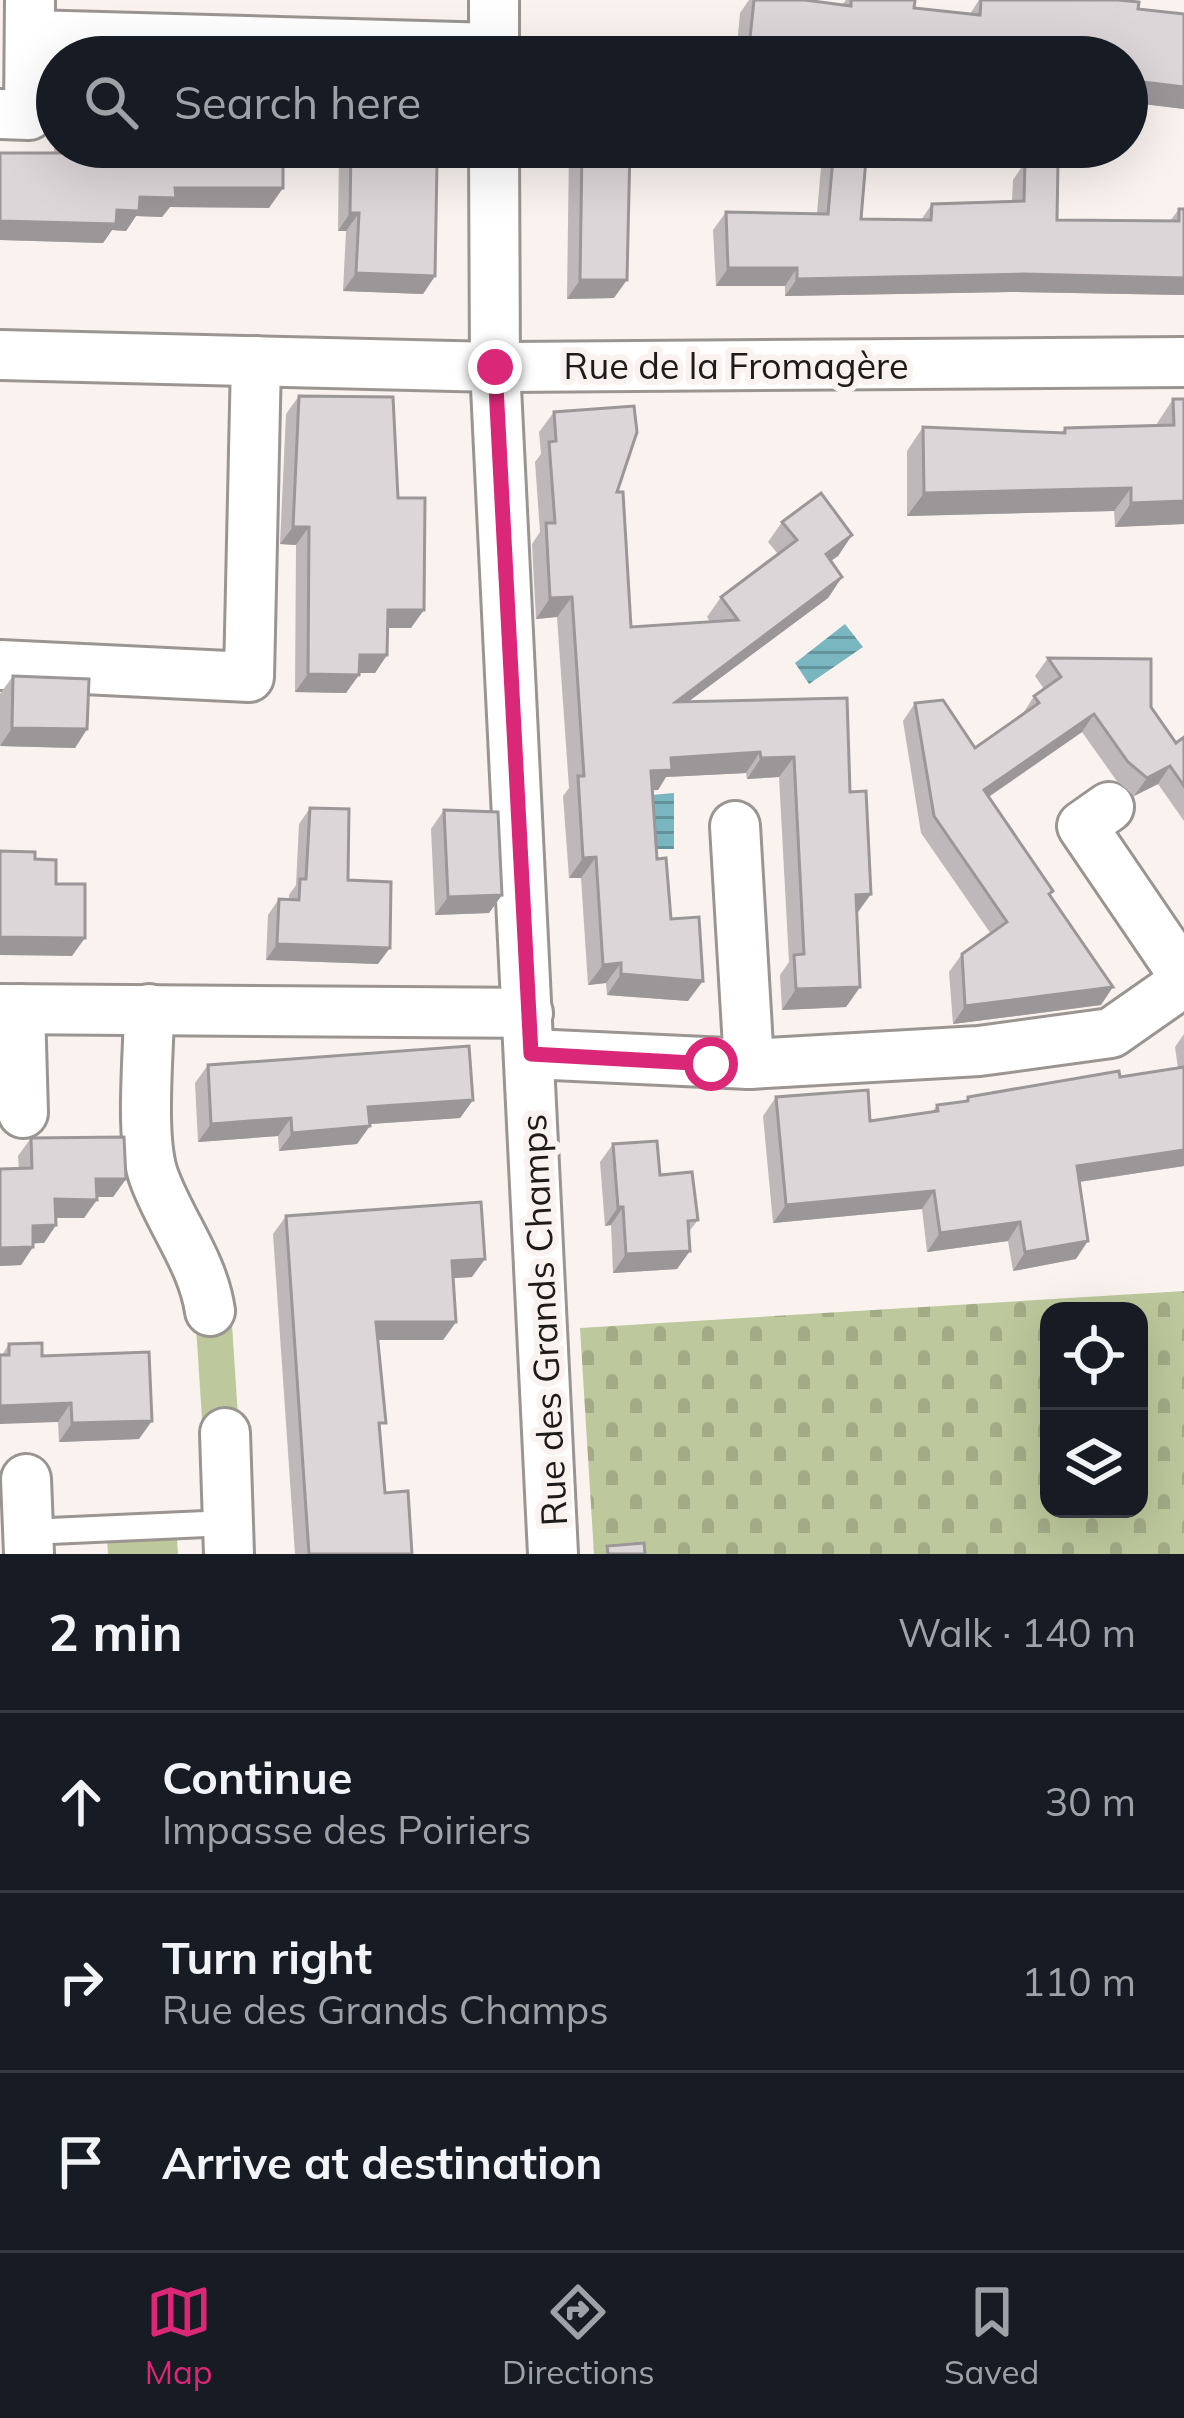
<!DOCTYPE html>
<meta charset="utf-8">
<style>
body{margin:0;font-family:Mulish,sans-serif;background:#242831;color:#f1f3f6}
.controls{position:absolute;right:36px;bottom:36px;display:grid;overflow:hidden;border-radius:24px;box-shadow:0 12px 48px #0002}
.controls button{width:108px;height:108px;display:grid;place-items:center;padding:0;border:0;border-bottom:3px solid #363941;background:#171b24;color:#f1f3f6;font:60px sans-serif}
.stop{position:absolute;width:36px;height:36px;margin:-27px;border:9px solid #db2777;border-radius:50%;background:#fff}
.stop.end{background:#db2777;border-color:#fff;box-shadow:0 3px 12px #0008}
.list{margin:0;padding:0;list-style:none}
h2{display:flex;justify-content:space-between;align-items:center;height:156px;margin:0;padding:0 48px;font-size:51px}
h2 small{font-size:39px;font-weight:400;color:#9ea1a6}
.list li{display:grid;grid-template-columns:78px 1fr auto;gap:36px;align-items:center;box-sizing:border-box;height:180px;padding:0 48px;border-top:3px solid #363941}
.list b{display:block;font-size:45px;white-space:nowrap}
.list p{margin:0;font-size:39px;white-space:nowrap;color:#9ea1a6}
.list em{font-size:39px;font-style:normal;color:#9ea1a6}
.icon{flex:none;width:66px;height:66px;fill:none;stroke:currentColor;stroke-width:2;stroke-linecap:round;stroke-linejoin:round}
.map{position:relative;flex:none;width:1184px;height:1554px;overflow:hidden}
.search{position:absolute;background:#171b24;box-shadow:0 12px 48px #0002;left:36px;right:36px;top:36px;height:132px;display:flex;align-items:center;gap:30px;box-sizing:border-box;padding:0 42px;border-radius:66px;color:#9ea1a6;font-size:45px}
.sheet{height:696px;background:#171b24}
nav{display:flex;justify-content:space-around;align-items:center;box-sizing:border-box;height:168px;border-top:3px solid #363941;background:#171b24;font-size:33px;color:#9ea1a6}
nav a{display:grid;justify-items:center;gap:6px}
nav .on{color:#db2777}
.map>svg:first-child{display:block}
.green{fill:#bdc89c}
.cemetery{fill:url(#cemetery-stones);fill-rule:evenodd}
.water{fill:url(#water-rules)}
.lines{fill:none;stroke-linecap:round;stroke-linejoin:round}
.lane-casing{stroke:#9b9592;stroke-width:30}
.street-casing{stroke:#9b9592;stroke-width:54}
.lane{stroke:#fff;stroke-width:24}
.street{stroke:#fff;stroke-width:48}
.wall{fill:#beb8bb}
.shaded-wall{fill:#9b9698}
.building{fill:#ddd6d9;stroke:#9b9698;stroke-width:3}
.route{stroke:#db2777;stroke-width:15}
.labels{text-anchor:middle;dominant-baseline:central;stroke-width:12;stroke-linejoin:round;paint-order:stroke}
.street-label{font-size:36px;fill:#1d1a19;stroke:#f9f2ef}
</style>
<div class="map">
<svg width="1184" height="1554" viewBox="0 0 1184 1554">
<defs>
<pattern id="cemetery-stones" width="16" height="16" patternUnits="userSpaceOnUse" patternTransform="scale(3)"><rect width="16" height="16" fill="#bdc89c"/><path d="M2 7V4a2 2 0 0 1 4 0v3zM10 15v-3a2 2 0 0 1 4 0v3z" fill="#a2ab86"/></pattern>
<pattern id="water-rules" width="6" height="5" patternUnits="userSpaceOnUse" patternTransform="scale(3)"><rect width="6" height="5" fill="#7ab6c0"/><path d="M0 2.5h6" fill="none" stroke="#63939b"/></pattern>
</defs>
<rect width="100%" height="100%" fill="#f9f2ef"/>
<!-- green -->
<g class="green">
<path d="M231,1309L239,1432L203,1434L195,1311Z"/>
<path d="M107,1539H177L178,1554H108Z"/>
</g>
<!-- cemetery -->
<path class="cemetery" d="M1184,1291V1554H594L580,1328ZM1049,1311H1139V1509H1049Z"/>
<!-- water -->
<g class="water">
<path d="M845,624L863,647L809,684L795,663Z"/>
<path d="M674,793V849H656L651,795Z"/>
</g>
<g class="lines">
<defs>
<path id="lane" d="M28,1532L228,1523"/>
<g id="street">
<path d="M494,0V48"/>
<path d="M30,35L494,48V57"/>
<path d="M0,114L29,115L30,0"/>
<path d="M494,147L495,367L553,1554"/>
<path d="M0,355L495,367L1184,362"/>
<path d="M0,665L249,677L256,361"/>
<path d="M1109,807L1082,826L1184,976"/>
<path d="M735,826L749,1064"/>
<path d="M0,1009L528,1013"/>
<path d="M20,1009L23,1113"/>
<path d="M149,1009C149,1054 139,1141 155,1180C172,1225 203,1263 210,1311"/>
<path d="M531,1054L749,1064L979,1051L1111,1033L1184,982"/>
<path d="M225,1433L229,1554"/>
<path d="M26,1479L29,1554"/>
</g>
</defs>
<!-- lane casing -->
<use href="#lane" class="lane-casing"/>
<!-- street casing -->
<use href="#street" class="street-casing"/>
<!-- lane -->
<use href="#lane" class="lane"/>
<!-- street -->
<use href="#street" class="street"/>
</g>
<!-- wall -->
<g class="wall">
<path d="M749,0H805L842,5L846,0H915L914,8L970,14L979,0H1118L1138,9L1184,14V109L1127,102V57H736L740,13Z"/>
<path d="M57,137V147H283L269,208L170,207L162,217L136,216L126,231L112,230L103,243L0,240V153H54L55,141Z"/>
<path d="M339,147H441L437,167L435,276L423,294L343,291L346,231H338Z"/>
<path d="M569,147H630L614,298L567,299Z"/>
<path d="M829,147H867L861,219L921,220L932,204L1012,201L1013,180L1025,162L1057,220L1170,221L1179,209H1184V295L1011,292L785,296V286H716L713,230L726,212L817,213L822,156Z"/>
<path d="M299,396L398,498L411,628H388L387,655L375,673H359L346,693L295,692L296,545L280,544L286,414Z"/>
<path d="M1173,399H1184V524L1115,527L1114,511L907,516V451L923,427L1061,433L1065,428L1156,425Z"/>
<path d="M554,412L617,492L631,627L710,622L707,617L721,597L778,554L768,542L782,522L852,535L838,556L830,561L842,577L828,598L689,701L847,698L850,792L871,894L857,914L860,987L846,1007L782,1010L780,975L789,962L779,777L747,779L746,773L666,777L658,790H653L657,859L688,1001L607,995L606,983L588,985L581,878H569L563,796L569,788L557,617L536,619L532,544L540,532L535,462L541,454L539,432Z"/>
<path d="M1048,658L1151,707L1176,743L1184,737V821L1158,784L1134,796L1116,780L1082,732L989,797L1053,891L1050,895L1101,1005L953,1024L949,972L962,954L991,934L921,833L903,721L915,703L975,748L1022,715L1034,696L1044,689L1035,676Z"/>
<path d="M13,676L87,729L75,748L0,746V694Z"/>
<path d="M310,808L348,880L378,964L266,960L268,915L279,899L289,900V895L296,885L299,824Z"/>
<path d="M444,810L502,895L489,913L435,915L431,829Z"/>
<path d="M1184,1034V1166L1080,1182L1076,1259L1013,1271L1008,1241L927,1252L922,1209L773,1223L763,1116L776,1097L870,1121L932,1112L937,1105L965,1101L968,1097L1120,1077L1178,1068L1175,1047Z"/>
<path d="M208,1065L473,1100L460,1118L370,1124L357,1144L279,1151L278,1136L198,1142L195,1083Z"/>
<path d="M31,1138L126,1179L113,1197H97L84,1218H56V1225L44,1243H33V1247L21,1265L0,1266V1169H19L18,1156Z"/>
<path d="M613,1144L660,1175L698,1220L688,1233L677,1269L613,1273L611,1225L605,1226L600,1162Z"/>
<path d="M286,1216L472,1277L453,1278L456,1322L443,1340H377L380,1431L385,1493L412,1554H295L273,1234Z"/>
<path d="M9,1344L42,1356L139,1439L59,1442L58,1422L2,1355Z"/>
</g>
<!-- shaded-wall -->
<g class="shaded-wall">
<path d="M1008,42L1105,53L1102,57H997Z"/>
<path d="M827,52L866,57H824Z"/>
<path d="M1127,80L1184,87V109L1127,102Z"/>
<path d="M175,188H283L269,208L170,207L162,217L136,216L126,231L112,230L103,243L0,240V221L117,210L140,197Z"/>
<path d="M350,213H359L346,231H338Z"/>
<path d="M728,268H797L785,286H716Z"/>
<path d="M356,273L435,276L423,294L343,291Z"/>
<path d="M1024,274L1184,278V295L1011,292L785,296L797,279Z"/>
<path d="M580,280H627L614,298L567,299Z"/>
<path d="M1131,488L1114,511L907,516L924,493Z"/>
<path d="M1184,501V524L1115,527L1131,503Z"/>
<path d="M293,527H309L296,545L280,544Z"/>
<path d="M852,535L838,556L811,575L826,554Z"/>
<path d="M842,577L828,598L661,722L676,702Z"/>
<path d="M572,597L557,617L536,619L550,598Z"/>
<path d="M388,610H424L411,628H375Z"/>
<path d="M360,655H387L375,673H347Z"/>
<path d="M308,674L359,675L346,693L295,692Z"/>
<path d="M1094,714L1082,732L972,808L984,790Z"/>
<path d="M12,728L87,729L75,748L0,746Z"/>
<path d="M760,752L746,773L666,777L658,790L637,791L651,771L671,758Z"/>
<path d="M794,757L779,777L747,779L761,758Z"/>
<path d="M1170,766L1158,784L1134,796L1147,778Z"/>
<path d="M596,857L581,878H569L583,858Z"/>
<path d="M871,894L856,914V895Z"/>
<path d="M502,895L489,913L435,915L448,897Z"/>
<path d="M0,937L85,938L72,956L0,955Z"/>
<path d="M277,944L390,948L378,964L266,960Z"/>
<path d="M621,963L606,983L588,985L603,965Z"/>
<path d="M621,974L703,981L688,1001L607,995Z"/>
<path d="M860,987L846,1007L782,1010L796,989Z"/>
<path d="M1113,987L1101,1005L953,1024L965,1006Z"/>
<path d="M473,1100L460,1118L355,1125L368,1107Z"/>
<path d="M291,1118L278,1136L198,1142L211,1124Z"/>
<path d="M370,1126L357,1144L279,1151L292,1133Z"/>
<path d="M1184,1150V1166L1064,1184L1077,1166Z"/>
<path d="M96,1179H126L113,1197H83Z"/>
<path d="M934,1191L922,1209L773,1223L786,1205Z"/>
<path d="M55,1199L97,1200L84,1218H43Z"/>
<path d="M618,1207H623L611,1225L605,1226Z"/>
<path d="M1020,1222L1008,1241L927,1252L940,1233Z"/>
<path d="M56,1225L44,1243L20,1244L33,1226Z"/>
<path d="M1088,1241L1076,1259L1013,1271L1025,1252Z"/>
<path d="M33,1247L21,1265L0,1266V1248Z"/>
<path d="M690,1251L677,1269L613,1273L626,1254Z"/>
<path d="M485,1259L472,1277L439,1279L452,1261Z"/>
<path d="M376,1322H456L443,1340H363Z"/>
<path d="M71,1403L58,1422L0,1424V1406Z"/>
<path d="M152,1421L139,1439L59,1442L72,1423Z"/>
</g>
<!-- building -->
<g class="building">
<path d="M754,0H805L851,6V0H915L914,8L980,15L981,0H1118L1139,2L1138,9L1184,14V87L1127,80V57H1105V53L1008,42L1006,57H866L827,52V57H748Z"/>
<path d="M583,45L633,46L632,57H583Z"/>
<path d="M67,147H283V188H175L176,198L140,197L139,211L117,210L116,224L0,221V153H67Z"/>
<path d="M351,147H441V161L437,163L435,276L356,273L359,213H350Z"/>
<path d="M582,147H630L627,280H580Z"/>
<path d="M834,147H867L861,219L931,220L932,204L1024,201L1025,162H1058L1057,220L1179,221V209H1184V278L1024,274L797,279V268H728L726,212L828,214Z"/>
<path d="M299,396L393,397L398,498H425L424,610H388L387,655H360L359,675L308,674L309,527H293Z"/>
<path d="M1173,399H1184V501L1131,503V488L924,493L923,427L1065,433V428L1174,425Z"/>
<path d="M634,406L637,432L617,492H623L631,627L738,620L721,597L797,540L782,522L821,493L852,535L826,554L842,577L676,702L847,698L850,792L866,791L871,894L856,895L860,987L796,989L794,955L804,954L794,757L761,758L760,752L671,758L672,770L651,771L657,859L666,858L671,919L699,917L703,981L621,974V963L603,965L596,857L583,858L578,776H584L572,597L550,598L546,523H555L549,442L556,441L554,412Z"/>
<path d="M1048,658L1151,659V707L1176,743L1184,737V786L1170,766L1147,778L1128,762L1094,714L984,790L1053,891L1049,894L1113,987L965,1006L962,954L1007,922L934,816L915,703L943,700L975,748L1039,703L1034,696L1061,677Z"/>
<path d="M13,676L89,679L87,729L12,728Z"/>
<path d="M310,808L349,809L348,880L391,882L390,948L277,944L279,899L299,900L300,879H306Z"/>
<path d="M444,810L498,812L502,895L448,897Z"/>
<path d="M0,851L35,852V859L56,860V884H85V938L0,937Z"/>
<path d="M469,1046L473,1100L368,1107L370,1126L292,1133L291,1118L211,1124L208,1065Z"/>
<path d="M1184,1067V1150L1077,1166L1088,1241L1025,1252L1020,1222L940,1233L934,1191L786,1205L776,1097L868,1090L870,1121L938,1111L937,1105L968,1101V1097L1119,1071L1120,1077Z"/>
<path d="M124,1137L126,1179H96L97,1200L55,1199L56,1225L33,1226V1247L0,1248V1169L32,1168L31,1138Z"/>
<path d="M657,1141L660,1175L692,1172L698,1220L688,1221L690,1251L626,1254L623,1207H618L613,1144Z"/>
<path d="M481,1202L485,1259L452,1261L456,1322H376L386,1423H379L385,1493L408,1491L412,1554H309L286,1216Z"/>
<path d="M42,1343V1356L149,1352L152,1421L72,1423L71,1403L0,1406V1355H9V1344Z"/>
<path d="M644,1543L645,1554H608L607,1546Z"/>
</g>
<g class="lines">
<!-- route -->
<path class="route" d="M495,367L531,1054L711,1064"/>
</g>
<g class="labels">
<!-- street labels -->
<g class="street-label">
<text x="736" y="365">Rue de la Fromagère</text>
<text transform="translate(543 1320) rotate(-93)">Rue des Grands Champs</text>
</g>
</g>
</svg>
<div class="controls">
<button><svg class="icon" aria-label="locate" viewBox="0 0 24 24"><circle cx="12" cy="12" r="6"/><path d="M12 2v4M12 18v4M2 12h4M18 12h4"/></svg></button>
<button><svg class="icon" aria-label="layers" viewBox="0 0 24 24"><path d="M12 4l9 5-9 5-9-5zM3 14l9 5 9-5"/></svg></button>
</div>
<div class="stop" style="left:711px;top:1064px"></div>
<div class="stop end" style="left:495px;top:367px"></div>
<div class="search"><svg class="icon" aria-label="search" viewBox="0 0 24 24"><circle cx="10" cy="10" r="6"/><path d="M15 15l6 6"/></svg>Search here</div>
</div>
<section class="sheet">
<h2>2 min<small>Walk · 140 m</small></h2>
<ul class="list">
<li><svg class="icon" aria-label="ahead" viewBox="0 0 24 24"><path d="M12 20V5M6 11l6-6 6 6"/></svg><div><b>Continue</b><p>Impasse des Poiriers</p></div><em>30 m</em></li>
<li><svg class="icon" aria-label="right" viewBox="0 0 24 24"><path d="M7 20v-9h11M14 6l5 5-5 5"/></svg><div><b>Turn right</b><p>Rue des Grands Champs</p></div><em>110 m</em></li>
<li><svg class="icon" aria-label="arrive" viewBox="0 0 24 24"><path d="M6 21V4h12l-3 4 3 4H6"/></svg><div><b>Arrive at destination</b></div></li>
</ul>
</section>
<nav>
<a class="on"><svg class="icon" aria-label="map" viewBox="0 0 24 24"><path d="M3 6l6-2 6 2 6-2v14l-6 2-6-2-6 2zM9 4v14M15 6v14"/></svg>Map</a>
<a><svg class="icon" aria-label="directions" viewBox="0 0 24 24"><path d="M12 3l9 9-9 9-9-9zM9 14v-3h6M13 9l2 2-2 2"/></svg>Directions</a>
<a><svg class="icon" aria-label="saved" viewBox="0 0 24 24"><path d="M7 4h10v16l-5-4-5 4z"/></svg>Saved</a>
</nav>
